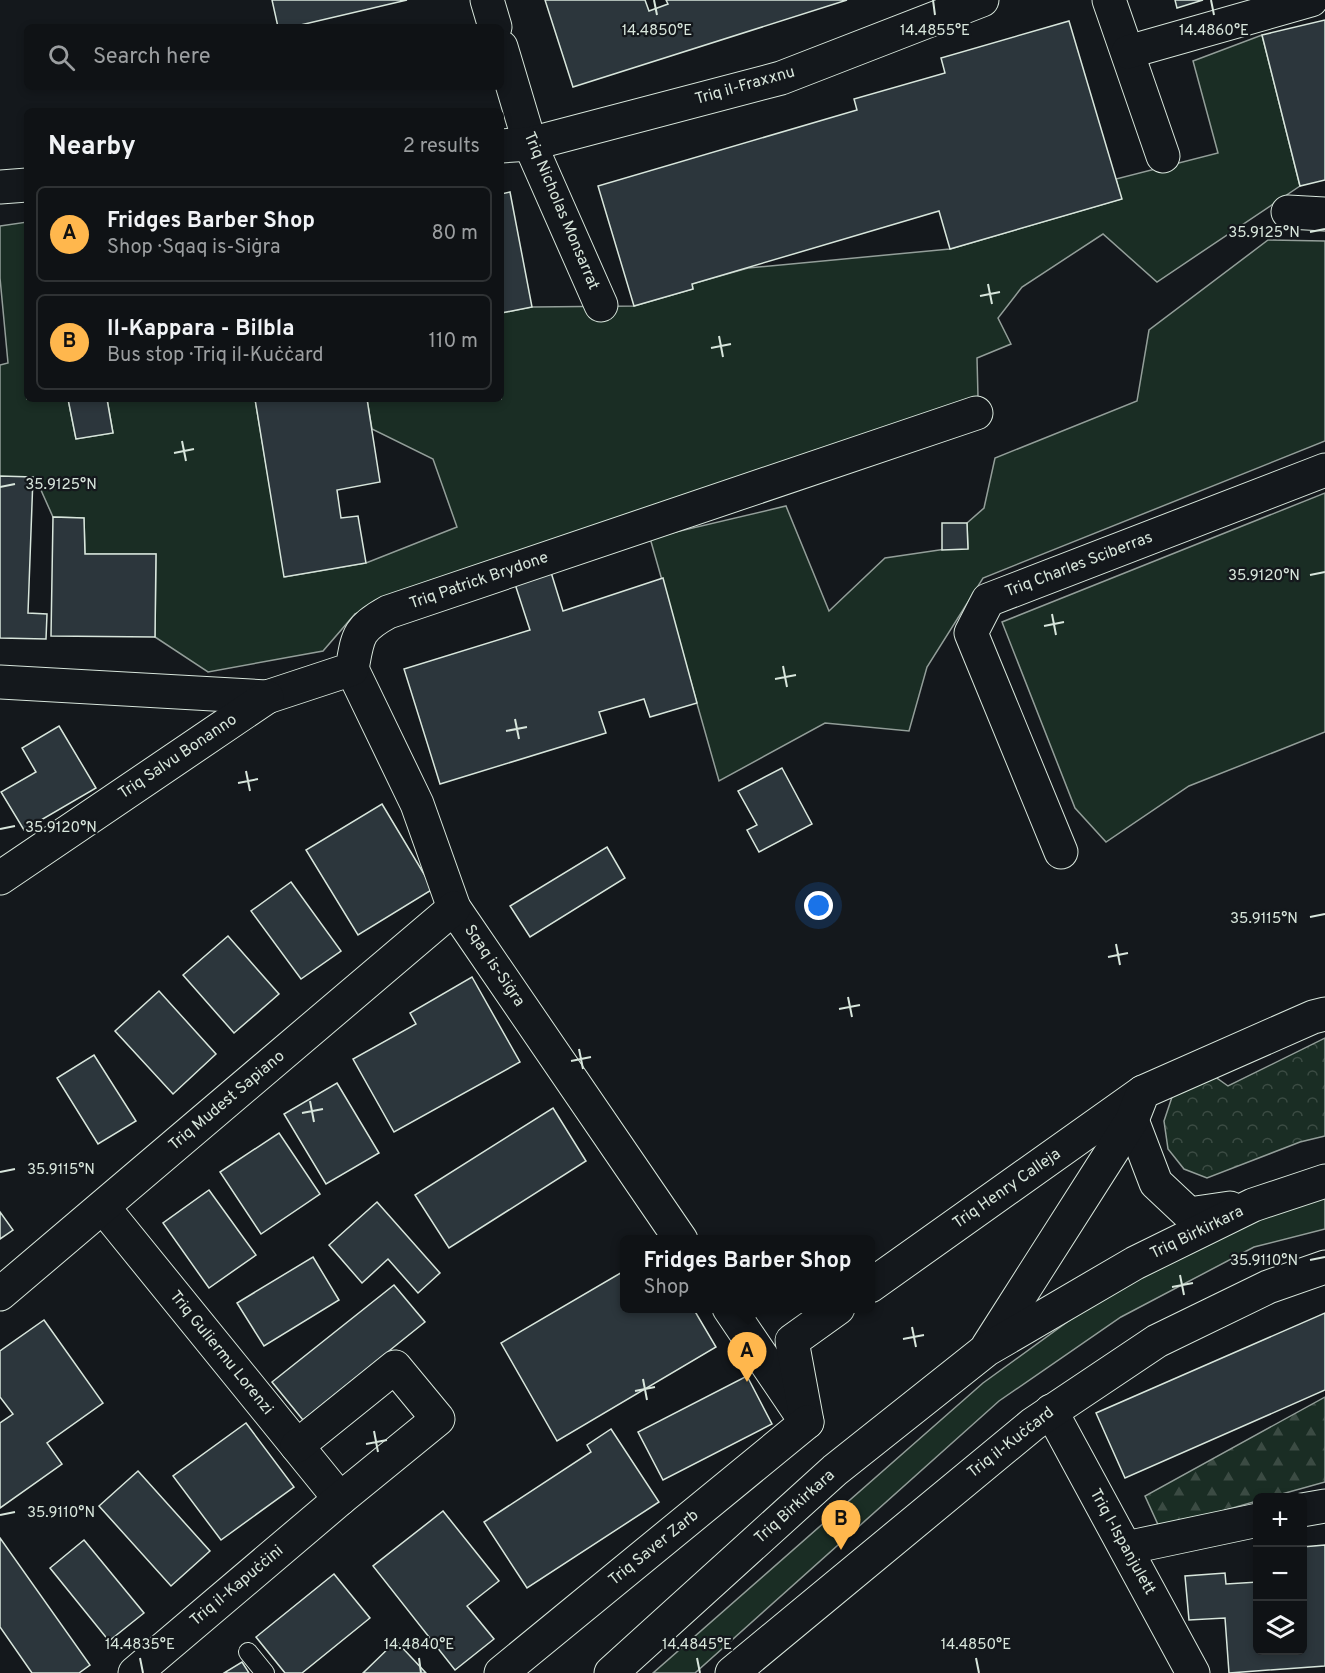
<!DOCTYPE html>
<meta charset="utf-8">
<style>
body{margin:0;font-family:Overpass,sans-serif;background:#1d2022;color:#f1f3f6}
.controls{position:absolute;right:18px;bottom:18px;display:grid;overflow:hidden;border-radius:9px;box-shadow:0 3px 9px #0003}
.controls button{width:54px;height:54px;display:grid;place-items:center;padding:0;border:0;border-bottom:2px solid #2f3234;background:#0f1215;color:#f1f3f6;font:30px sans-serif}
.you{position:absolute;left:819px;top:906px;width:21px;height:21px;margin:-15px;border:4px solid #fff;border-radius:50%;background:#1a73e8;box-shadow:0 0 0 9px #1a73e833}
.badge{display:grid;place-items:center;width:39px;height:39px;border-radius:50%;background:#ffb74d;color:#111;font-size:20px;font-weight:700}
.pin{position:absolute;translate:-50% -50px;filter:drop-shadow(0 2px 3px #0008)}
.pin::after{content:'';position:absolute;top:32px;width:21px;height:18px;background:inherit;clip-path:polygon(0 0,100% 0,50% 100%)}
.popup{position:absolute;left:620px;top:1235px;width:255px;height:78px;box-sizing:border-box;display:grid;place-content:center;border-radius:9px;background:#0f1215;filter:drop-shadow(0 2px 4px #0005);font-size:20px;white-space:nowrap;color:#9b9ea0}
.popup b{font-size:22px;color:#f1f3f6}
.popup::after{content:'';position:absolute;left:50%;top:100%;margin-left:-12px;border:12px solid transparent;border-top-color:#0f1215}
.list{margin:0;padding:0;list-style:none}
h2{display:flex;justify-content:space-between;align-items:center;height:78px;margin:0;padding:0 24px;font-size:26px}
h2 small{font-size:20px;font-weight:400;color:#9b9ea0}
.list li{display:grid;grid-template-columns:39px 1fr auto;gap:18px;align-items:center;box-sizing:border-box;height:96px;margin:0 12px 12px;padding:0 12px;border:2px solid #2f3234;border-radius:9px}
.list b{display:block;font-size:22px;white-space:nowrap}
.list p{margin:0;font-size:20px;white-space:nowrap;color:#9b9ea0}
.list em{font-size:20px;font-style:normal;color:#9b9ea0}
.icon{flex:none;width:33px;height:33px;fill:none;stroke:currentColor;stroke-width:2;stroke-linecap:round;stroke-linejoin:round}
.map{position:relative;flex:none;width:1325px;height:1673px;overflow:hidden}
.search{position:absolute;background:#0f1215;box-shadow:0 3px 9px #0003;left:24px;top:24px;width:480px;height:66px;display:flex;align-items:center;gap:15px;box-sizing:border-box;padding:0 21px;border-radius:9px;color:#9b9ea0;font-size:22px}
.panel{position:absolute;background:#0f1215;box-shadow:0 3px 9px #0003;left:24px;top:108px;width:480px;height:294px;border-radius:9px}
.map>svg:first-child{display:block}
.green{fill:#1a2d24;stroke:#939e99;stroke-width:1.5}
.forest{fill:url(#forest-firs);stroke:#939e99;stroke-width:1.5}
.park{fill:url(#park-crowns);stroke:#939e99;stroke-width:1.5}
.building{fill:#2c363c;stroke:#d8e6dc;stroke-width:1.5}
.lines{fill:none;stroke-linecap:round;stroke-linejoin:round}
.lane-casing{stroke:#d8e6dc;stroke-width:20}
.street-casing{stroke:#d8e6dc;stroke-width:35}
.primary-casing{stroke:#d8e6dc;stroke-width:35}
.lane{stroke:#14181c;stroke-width:18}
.street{stroke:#14181c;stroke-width:33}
.primary{stroke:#14181c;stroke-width:33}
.ticks{fill:none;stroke:#d8e6dc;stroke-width:2}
.labels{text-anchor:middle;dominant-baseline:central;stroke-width:4.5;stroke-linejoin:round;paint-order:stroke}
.street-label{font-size:16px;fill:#d8e6dc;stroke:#14181c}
.ticks-label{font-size:15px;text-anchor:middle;fill:#d8e6dc;stroke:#14181c;stroke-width:4.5;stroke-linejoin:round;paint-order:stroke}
</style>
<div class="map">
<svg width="1325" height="1673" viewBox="0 0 1325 1673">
<defs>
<pattern id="forest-firs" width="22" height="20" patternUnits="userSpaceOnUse" patternTransform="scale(1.5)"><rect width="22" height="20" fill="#1a2d24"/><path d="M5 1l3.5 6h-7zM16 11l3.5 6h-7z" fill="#3b4b43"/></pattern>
<pattern id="park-crowns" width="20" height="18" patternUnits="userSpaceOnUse" patternTransform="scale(1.5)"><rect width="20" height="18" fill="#1a2d24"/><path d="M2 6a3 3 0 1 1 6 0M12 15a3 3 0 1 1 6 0" fill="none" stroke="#3b4b43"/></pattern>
</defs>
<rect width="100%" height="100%" fill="#14181c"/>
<!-- green -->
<g class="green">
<path d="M1262,35L1300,186L1157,282L1103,234L1022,287L998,318L1011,344L977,358L978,397L957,407L435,583L355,614L323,651L208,672L155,637L156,554H85L84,518L53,517L36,479L0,477V365L8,363L0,278V226L27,222V399H68L76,439L113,433L107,399H255L285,577L366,563L457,527L433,459L372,429L367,399H501V313L532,307L634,306L693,289L692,284L748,268L950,249L1121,199L1116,179L1218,153L1193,61Z"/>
<path d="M1268,240L1325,241V441L983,578L927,667L909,731L825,723L719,781L650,538L786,506L829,611L885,558L946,549L968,548L967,523L984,508L995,458L1137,401L1149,330Z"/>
<path d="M1325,493V732L1189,786L1106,842L1075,808L1002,622Z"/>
<path d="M1325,1195V1229L1254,1247L1121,1317L999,1401L695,1673H653L983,1383L1110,1291L1249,1221Z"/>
</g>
<!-- forest -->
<path class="forest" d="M1325,1397V1482L1271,1497L1258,1498L1257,1501L1160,1529L1145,1496Z"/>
<!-- park -->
<path class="park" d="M1325,1038V1136L1300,1142L1207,1178L1184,1169L1168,1149L1164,1121L1173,1094L1211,1074L1228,1086Z"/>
<!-- building -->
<g class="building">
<path d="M272,0H407L292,27H278Z"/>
<path d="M545,0H645L649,11L668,4L666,0H847L573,87Z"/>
<path d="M1175,0H1203L1177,8Z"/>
<path d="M1325,20V180L1300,186L1262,35Z"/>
<path d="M1069,21L1122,199L950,249L939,211L692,284L693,289L634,306L598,186L857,110L854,99L945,73L941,58Z"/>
<path d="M510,192L532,307L501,313V194Z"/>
<path d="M68,399H107L113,433L76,439Z"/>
<path d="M255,399H367L380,482L337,490L341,518L358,516L366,563L284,577Z"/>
<path d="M0,476L33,477L28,613L47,614L46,639L0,638Z"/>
<path d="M53,517L84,518L85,554H156L155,637L51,636Z"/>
<path d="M942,523H967L968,549L942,550Z"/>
<path d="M550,569L563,611L663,578L697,703L650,717L644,699L599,712L606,733L440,784L404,669L530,630L514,581Z"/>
<path d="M59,726L96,788L24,830L1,792L36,772L22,748Z"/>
<path d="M782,768L812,824L759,852L747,830L757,825L738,791Z"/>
<path d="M382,804L433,889L358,935L306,850Z"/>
<path d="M607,847L625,878L530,937L510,906Z"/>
<path d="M291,882L341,951L301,979L251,911Z"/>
<path d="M228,936L279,994L234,1033L183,975Z"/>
<path d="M472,977L520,1062L394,1132L353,1059L416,1024L410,1013Z"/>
<path d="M159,991L216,1054L173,1094L115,1031Z"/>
<path d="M94,1055L136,1121L98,1144L57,1078Z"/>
<path d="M337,1083L379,1153L326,1184L284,1114Z"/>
<path d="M553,1108L586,1161L449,1248L415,1195Z"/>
<path d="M279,1133L320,1194L261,1234L220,1172Z"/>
<path d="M209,1190L256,1255L209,1288L163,1223Z"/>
<path d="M377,1202L440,1273L418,1293L388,1259L362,1283L329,1245Z"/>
<path d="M0,1212L13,1230L0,1239Z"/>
<path d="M313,1257L339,1300L264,1346L237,1303Z"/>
<path d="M624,1271V1308H693L716,1347L557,1441L501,1343Z"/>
<path d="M394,1285L425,1322L303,1420L272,1382Z"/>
<path d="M1325,1313V1390L1125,1478L1096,1413Z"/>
<path d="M44,1320L103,1403L47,1443L62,1464L0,1508V1423L13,1414L0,1397V1351Z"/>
<path d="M747,1376L772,1424L663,1480L638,1432Z"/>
<path d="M246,1423L294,1487L221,1540L173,1476Z"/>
<path d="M611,1429L659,1502L527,1588L484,1522L591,1452L587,1445Z"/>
<path d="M138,1471L210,1551L171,1586L99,1506Z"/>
<path d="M443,1511L499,1581L467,1606L494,1639L455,1670L373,1566Z"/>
<path d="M0,1538L90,1665L79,1673H32L0,1627Z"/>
<path d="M84,1540L144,1613L109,1641L50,1568Z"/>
<path d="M1325,1545V1666L1229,1673L1225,1618L1189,1620L1185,1576L1225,1573L1226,1584L1258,1582V1650H1302V1547Z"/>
<path d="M334,1574L370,1618L302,1673H285L256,1637Z"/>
<path d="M396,1641L426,1673H363Z"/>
<path d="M242,1662L249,1673H224Z"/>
</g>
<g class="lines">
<defs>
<path id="lane" d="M248,1652L265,1673"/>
<g id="street">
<path d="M487,0L495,27"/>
<path d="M1109,0L1163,156"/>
<path d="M501,47L530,144L601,305"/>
<path d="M1128,52L1311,0"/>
<path d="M501,146L530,144L781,78L982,0"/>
<path d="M0,187L27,185"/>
<path d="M1288,212L1325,214"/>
<path d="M352,669L417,804L454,908L681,1240"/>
<path d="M0,682L267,697L352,669C358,636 357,629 388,612L976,413"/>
<path d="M1061,852L971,633L988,600L1325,470"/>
<path d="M0,878L267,697"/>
<path d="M103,1207L340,1499"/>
<path d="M870,1286L1143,1092"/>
<path d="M0,1294L454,908"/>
<path d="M729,1308L800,1413"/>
<path d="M1051,1411L1193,1673"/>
<path d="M807,1422L792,1341L838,1308"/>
<path d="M1302,1510L1325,1506"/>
<path d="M1126,1548L1258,1520"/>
<path d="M135,1673L340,1499L438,1419L395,1367L297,1446"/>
<path d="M501,1673L807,1422"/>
<path d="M732,1673L1033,1424L1157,1341L1268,1287L1325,1267"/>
</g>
<g id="primary">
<path d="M1132,1120L1156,1183L1189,1214L1230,1208"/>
<path d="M988,1346L1132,1120L1143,1092L1313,1017L1325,1014"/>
<path d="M611,1673L835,1470L986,1350L1135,1263L1253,1205L1325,1181"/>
</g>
</defs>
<!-- lane casing -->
<use href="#lane" class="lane-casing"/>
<!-- street casing -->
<use href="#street" class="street-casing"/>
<!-- primary casing -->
<use href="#primary" class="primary-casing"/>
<!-- lane -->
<use href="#lane" class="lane"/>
<!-- street -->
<use href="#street" class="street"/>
<!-- primary -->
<use href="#primary" class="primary"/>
</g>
<!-- ticks -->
<path class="ticks" d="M654,0L657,15M933,0L935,15M1211,0L1214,15M1310,232L1325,229M988,284L992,304M980,296L1000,292M719,336L723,357M711,348L731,344M182,441L186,461M174,453L194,449M0,487L15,484M1310,575L1325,572M1052,614L1056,635M1044,626L1064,622M783,666L787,687M775,679L796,675M515,719L519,739M506,731L527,727M246,771L250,791M238,783L258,779M0,829L15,826M1310,917L1325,914M1116,944L1120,965M1108,957L1128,953M848,997L852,1017M839,1009L860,1005M579,1049L583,1069M571,1061L591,1057M310,1101L314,1122M302,1113L323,1109M0,1172L15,1169M1310,1260L1325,1257M1180,1275L1184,1295M1172,1287L1193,1283M912,1327L916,1347M903,1339L924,1335M643,1379L647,1400M635,1391L655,1387M374,1431L378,1452M366,1444L387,1440M0,1515L15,1512M140,1658L143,1673M419,1658L421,1673M697,1658L700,1673M976,1658L979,1673"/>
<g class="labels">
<!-- street labels -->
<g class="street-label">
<text transform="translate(745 86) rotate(-16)">Triq il-Fraxxnu</text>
<text transform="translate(561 211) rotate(67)">Triq Nicholas Monsarrat</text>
<text transform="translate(1079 565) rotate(-21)">Triq Charles Sciberras</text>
<text transform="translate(479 581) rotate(-19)">Triq Patrick Brydone</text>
<text transform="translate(178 757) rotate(-34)">Triq Salvu Bonanno</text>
<text transform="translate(494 966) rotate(56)">Sqaq is-Siġra</text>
<text transform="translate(227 1101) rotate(-40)">Triq Mudest Sapiano</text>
<text transform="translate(1007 1189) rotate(-35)">Triq Henry Calleja</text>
<text transform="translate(1197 1233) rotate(-26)">Triq Birkirkara</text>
<text transform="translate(221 1353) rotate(51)">Triq Guliermu Lorenzi</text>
<text transform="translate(1011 1443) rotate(-38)">Triq il-Kuċċard</text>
<text transform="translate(795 1507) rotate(-42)">Triq Birkirkara</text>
<text transform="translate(1122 1542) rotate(61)">Triq l-Ispanjulett</text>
<text transform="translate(654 1548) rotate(-39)">Triq Saver Zarb</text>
<text transform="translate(237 1586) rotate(-40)">Triq il-Kapuċċini</text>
</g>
</g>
<g class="ticks-label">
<text x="1214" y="35">14.4860°E</text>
<text x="657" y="35">14.4850°E</text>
<text x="935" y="35">14.4855°E</text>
<text x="1264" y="237">35.9125°N</text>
<text x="61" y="489">35.9125°N</text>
<text x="1264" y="580">35.9120°N</text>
<text x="61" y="832">35.9120°N</text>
<text x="1264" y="923">35.9115°N</text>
<text x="61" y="1174">35.9115°N</text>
<text x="1264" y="1265">35.9110°N</text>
<text x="61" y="1517">35.9110°N</text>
<text x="140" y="1649">14.4835°E</text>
<text x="419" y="1649">14.4840°E</text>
<text x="697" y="1649">14.4845°E</text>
<text x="976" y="1649">14.4850°E</text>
</g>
</svg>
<div class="controls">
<button>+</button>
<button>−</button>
<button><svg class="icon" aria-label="layers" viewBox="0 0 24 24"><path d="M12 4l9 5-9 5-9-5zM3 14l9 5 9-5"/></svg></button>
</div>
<div class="you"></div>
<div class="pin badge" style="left:747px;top:1382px">A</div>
<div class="popup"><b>Fridges Barber Shop</b>Shop</div>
<div class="pin badge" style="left:841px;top:1550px">B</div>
<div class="search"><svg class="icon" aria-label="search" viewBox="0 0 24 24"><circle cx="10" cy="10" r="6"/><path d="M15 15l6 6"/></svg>Search here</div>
<section class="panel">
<h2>Nearby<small>2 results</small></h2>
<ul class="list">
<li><span class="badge">A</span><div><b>Fridges Barber Shop</b><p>Shop · Sqaq is-Siġra</p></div><em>80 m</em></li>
<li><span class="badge">B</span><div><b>Il-Kappara - Bilbla</b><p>Bus stop · Triq il-Kuċċard</p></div><em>110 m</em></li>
</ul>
</section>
</div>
